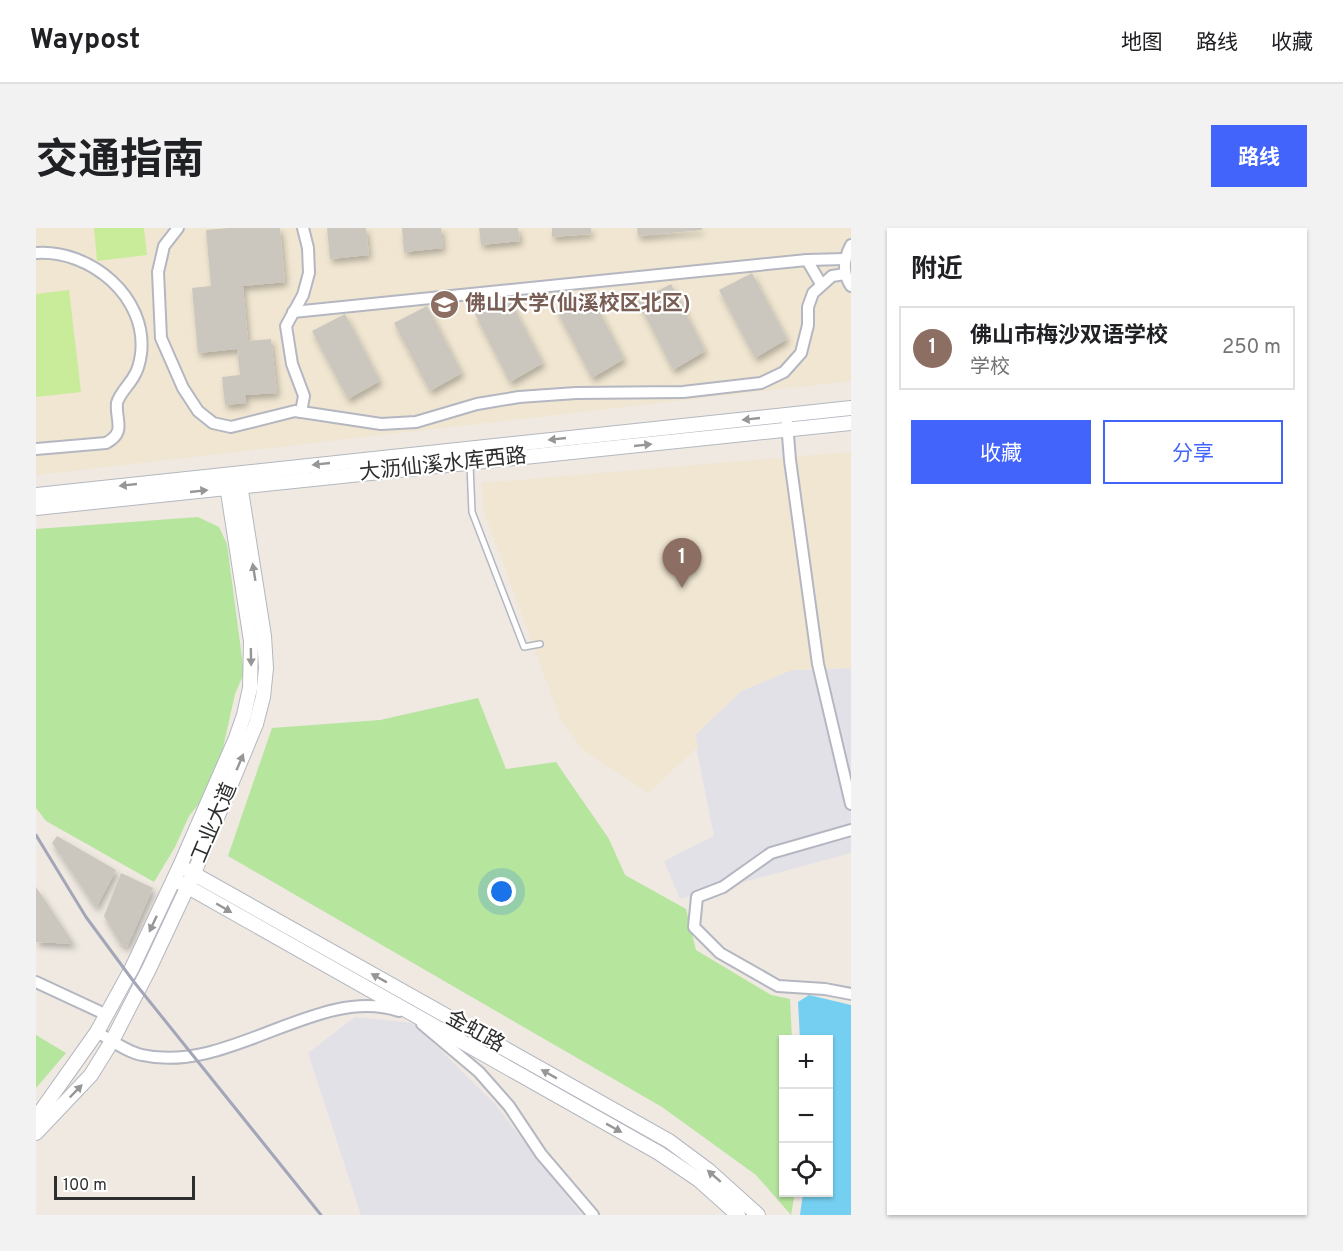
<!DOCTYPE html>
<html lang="zh">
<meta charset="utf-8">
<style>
body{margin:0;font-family:Overpass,"Noto Sans SC",sans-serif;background:#f2f2f2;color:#202124}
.controls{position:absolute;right:18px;bottom:18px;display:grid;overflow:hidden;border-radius:0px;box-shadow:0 2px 4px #0004}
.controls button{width:54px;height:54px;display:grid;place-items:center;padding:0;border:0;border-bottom:2px solid #e0e0e0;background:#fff;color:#202124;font:30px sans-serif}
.scale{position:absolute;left:18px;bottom:15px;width:141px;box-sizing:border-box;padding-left:6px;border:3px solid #2e2e2e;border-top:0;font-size:16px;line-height:21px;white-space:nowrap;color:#2e2e2e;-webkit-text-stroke:4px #fff;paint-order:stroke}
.you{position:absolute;left:466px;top:664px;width:21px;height:21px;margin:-15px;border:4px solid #fff;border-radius:50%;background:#1a73e8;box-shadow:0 0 0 9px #1a73e833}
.badge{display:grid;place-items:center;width:39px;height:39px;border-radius:50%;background:#4264fb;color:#fff;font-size:20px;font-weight:700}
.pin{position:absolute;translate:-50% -50px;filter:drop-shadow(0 2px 3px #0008)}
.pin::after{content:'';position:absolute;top:32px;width:21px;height:18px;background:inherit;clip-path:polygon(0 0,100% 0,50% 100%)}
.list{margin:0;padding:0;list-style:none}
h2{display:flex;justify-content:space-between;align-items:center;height:78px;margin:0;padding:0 24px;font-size:26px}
h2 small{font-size:20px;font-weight:400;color:#757577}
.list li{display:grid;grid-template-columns:39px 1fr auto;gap:18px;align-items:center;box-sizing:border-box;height:84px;margin:0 12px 12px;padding:0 12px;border:2px solid #e0e0e0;border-radius:0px}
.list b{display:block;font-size:22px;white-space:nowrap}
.list p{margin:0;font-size:20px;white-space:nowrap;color:#757577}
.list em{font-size:20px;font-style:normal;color:#757577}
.actions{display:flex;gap:12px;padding:18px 24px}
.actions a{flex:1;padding:14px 0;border:2px solid #4264fb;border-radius:0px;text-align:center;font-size:21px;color:#4264fb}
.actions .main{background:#4264fb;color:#fff}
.icon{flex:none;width:33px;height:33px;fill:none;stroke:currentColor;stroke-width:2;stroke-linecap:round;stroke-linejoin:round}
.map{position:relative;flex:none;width:815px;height:987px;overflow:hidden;border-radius:0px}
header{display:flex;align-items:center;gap:36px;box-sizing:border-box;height:84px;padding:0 30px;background:#fff;border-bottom:2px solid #e0e0e0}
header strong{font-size:28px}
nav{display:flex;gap:33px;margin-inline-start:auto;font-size:21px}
.intro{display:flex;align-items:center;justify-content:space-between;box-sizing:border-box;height:144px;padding:0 36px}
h1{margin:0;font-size:42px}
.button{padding:15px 27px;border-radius:0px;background:#4264fb;color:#fff;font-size:21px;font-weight:700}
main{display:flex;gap:36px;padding:0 36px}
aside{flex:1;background:#fff;border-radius:0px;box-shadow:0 2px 4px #0004}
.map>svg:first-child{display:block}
.industrial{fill:#e3e1e8}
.education{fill:#f0e6d1}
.green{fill:#b6e59e}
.pitch{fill:#c9ec9a}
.water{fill:#75cff0}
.building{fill:#cbc7bf;filter:url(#shadow)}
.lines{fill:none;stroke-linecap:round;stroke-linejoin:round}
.lane-casing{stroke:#b4b7c1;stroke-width:8}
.street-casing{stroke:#b4b7c1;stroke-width:14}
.secondary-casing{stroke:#b4b7c1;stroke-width:16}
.lane{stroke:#fff;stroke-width:5}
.street{stroke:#fff;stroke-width:10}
.secondary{stroke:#fff;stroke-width:14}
.rail{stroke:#a3a6b8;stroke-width:3}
.oneway{fill:#969696}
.labels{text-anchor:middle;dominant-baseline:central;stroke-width:4.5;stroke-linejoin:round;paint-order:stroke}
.education-label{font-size:21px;font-weight:bold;fill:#785e54;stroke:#fff;text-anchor:start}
.street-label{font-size:21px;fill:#2e2e2e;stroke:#fff}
</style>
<header>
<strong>Waypost</strong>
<nav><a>地图</a><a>路线</a><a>收藏</a></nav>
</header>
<div class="intro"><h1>交通指南</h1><a class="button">路线</a></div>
<main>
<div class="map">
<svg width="815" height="987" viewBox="0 0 815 987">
<defs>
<filter id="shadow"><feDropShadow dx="2.5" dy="4.5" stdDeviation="3" flood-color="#0004"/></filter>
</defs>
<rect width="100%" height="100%" fill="#efe9e1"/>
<!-- industrial -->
<g class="industrial">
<path d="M815,440V625L644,671L628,633L678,608L658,508L705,463L756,442Z"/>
<path d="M319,789L377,795L457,874L546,987H325L272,825Z"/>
</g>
<!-- education -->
<g class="education">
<path d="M0,0H815V153L0,247Z"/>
<path d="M815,224V440L756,442L705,463L659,507L662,519L612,565L546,521L524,490L447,281L446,255Z"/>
</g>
<!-- green -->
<g class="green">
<path d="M162,289L183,299L191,316L208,445L199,466L183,538L170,567L153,588L139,619L118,654L10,593L0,580V301Z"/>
<path d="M442,470L470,541L520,534L573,611L589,647L650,681L660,722L735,767L754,771L756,811L748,812V964L759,965L755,987L720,947L626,879L192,628L236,500L344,492Z"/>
<path d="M0,807L30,825L0,860Z"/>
</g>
<!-- pitch -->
<g class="pitch">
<path d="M58,0H108L111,27L61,33Z"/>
<path d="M33,62L45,164L0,169V66Z"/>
</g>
<!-- water -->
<path class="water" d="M773,767L815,777V987H764L767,965L792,964V812L764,811L762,774Z"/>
<!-- building -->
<g class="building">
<path d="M193,0H244L249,54L207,58L212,113L235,111L241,165L209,167L210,175L189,177L186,149L204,147L201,121L162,125L156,60L175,58L170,2Z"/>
<path d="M291,0H330L333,27L294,31Z"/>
<path d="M366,0H405L407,20L368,24Z"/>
<path d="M443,0H482L484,13L445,17Z"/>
<path d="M516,0H555V6L516,9Z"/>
<path d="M601,0H666V2L602,8Z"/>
<path d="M716,45L751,111L719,130L683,62Z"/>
<path d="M635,56L669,123L637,142L602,73Z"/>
<path d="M553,64L588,131L556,150L520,81Z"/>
<path d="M472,69L507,135L474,154L439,86Z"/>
<path d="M391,78L426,145L394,163L358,95Z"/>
<path d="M309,86L344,153L312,171L276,103Z"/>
<path d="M21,608L80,642L60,680L16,615Z"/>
<path d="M85,645L117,660L91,719L84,715L68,688Z"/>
<path d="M0,659L38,716L0,714Z"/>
</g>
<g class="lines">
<defs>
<path id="lane" d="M434,237L436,284L488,419L504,416"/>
<g id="street">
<path d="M142,0L128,18L122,44L125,110L147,160L162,183L177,195L195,199L259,183L345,196L380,194L441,176L483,169L540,165L647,164L725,155L748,144L765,125L772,97V79L777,65L796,48L809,46"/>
<path d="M815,17C808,30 806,45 815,58"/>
<path d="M0,25C54,21 112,69 105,126C104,133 102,142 98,148C94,156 83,166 81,175C79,192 91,204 70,215L0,221"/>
<path d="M771,32L785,56"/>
<path d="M257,84L771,32L809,31"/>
<path d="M265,184L268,168L256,136L250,98L267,67L273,45L272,20L267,0"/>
<path d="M751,195L754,232L782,436L815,576"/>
<path d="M815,602L735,625L687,659L661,669L658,699L684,725L742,758L789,761L815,766"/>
<path d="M0,754L71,787"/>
<path d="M386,796L443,844L473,878L505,926L557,987"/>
<path d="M61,804C75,812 91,824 106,827C193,847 283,756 363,783"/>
</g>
<g id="secondary">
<path d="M0,267L815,180"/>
<path d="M0,280L815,195"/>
<path d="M151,642L633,913L672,942L722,987"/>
<path d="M145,655L623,925L663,952L702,987"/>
<path d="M0,890L61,804L96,740L144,638L200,510L208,487L214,460L215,413L190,251"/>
<path d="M0,905L55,847L76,813L113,741L158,645L220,496L227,469L230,440L228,408L203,250"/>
</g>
</defs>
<!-- lane casing -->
<use href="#lane" class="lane-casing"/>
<!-- street casing -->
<use href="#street" class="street-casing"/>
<!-- secondary casing -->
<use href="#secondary" class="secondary-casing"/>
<!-- lane -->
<use href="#lane" class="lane"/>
<!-- street -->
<use href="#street" class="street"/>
<!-- secondary -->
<use href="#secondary" class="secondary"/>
<!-- rail -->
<path class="rail" d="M0,607L50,689L98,754L285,987"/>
</g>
<!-- one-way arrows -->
<defs><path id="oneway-solid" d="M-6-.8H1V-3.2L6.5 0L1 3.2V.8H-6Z" transform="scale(1.5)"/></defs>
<g class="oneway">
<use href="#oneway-solid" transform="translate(715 191) rotate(174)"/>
<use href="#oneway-solid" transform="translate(521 211) rotate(174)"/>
<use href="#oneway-solid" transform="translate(607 217) rotate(-6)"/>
<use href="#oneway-solid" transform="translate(285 236) rotate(174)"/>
<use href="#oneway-solid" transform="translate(92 257) rotate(174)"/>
<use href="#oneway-solid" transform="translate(163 263) rotate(-6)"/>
<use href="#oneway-solid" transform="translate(218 344) rotate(-99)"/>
<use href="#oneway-solid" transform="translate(215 429) rotate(89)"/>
<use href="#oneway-solid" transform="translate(204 534) rotate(-67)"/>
<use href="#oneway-solid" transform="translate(188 680) rotate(30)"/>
<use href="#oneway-solid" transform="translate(117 696) rotate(115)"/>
<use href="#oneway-solid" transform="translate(343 750) rotate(-151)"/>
<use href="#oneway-solid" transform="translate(513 846) rotate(-151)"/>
<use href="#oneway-solid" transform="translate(40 863) rotate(-46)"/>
<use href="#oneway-solid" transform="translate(578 900) rotate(29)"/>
<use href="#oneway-solid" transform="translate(678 948) rotate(-139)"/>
</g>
<!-- icons -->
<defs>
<symbol id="university-disc" viewBox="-11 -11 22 22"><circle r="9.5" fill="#8d6e63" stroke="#fff"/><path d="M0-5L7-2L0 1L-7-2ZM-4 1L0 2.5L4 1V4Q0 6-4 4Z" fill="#fff"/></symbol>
</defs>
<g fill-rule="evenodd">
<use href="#university-disc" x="392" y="60" width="33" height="33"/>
</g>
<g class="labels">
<!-- education labels -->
<g class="education-label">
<text x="429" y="76">佛山大学(仙溪校区北区)</text>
</g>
<!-- street labels -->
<g class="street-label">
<text transform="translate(407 237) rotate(-6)">大沥仙溪水库西路</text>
<text transform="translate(179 595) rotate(-67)">工业大道</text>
<text transform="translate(439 804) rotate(29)">金虹路</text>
</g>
</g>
</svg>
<div class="controls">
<button>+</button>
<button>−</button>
<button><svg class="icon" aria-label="locate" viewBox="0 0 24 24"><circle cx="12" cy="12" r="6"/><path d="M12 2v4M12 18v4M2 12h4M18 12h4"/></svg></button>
</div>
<div class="scale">100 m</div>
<div class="you"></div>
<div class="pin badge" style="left:646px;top:360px;background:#8d6e63">1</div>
</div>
<aside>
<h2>附近<small></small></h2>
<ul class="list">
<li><span class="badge" style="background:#8d6e63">1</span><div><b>佛山市梅沙双语学校</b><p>学校</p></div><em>250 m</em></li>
</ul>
<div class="actions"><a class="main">收藏</a><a>分享</a></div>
</aside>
</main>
